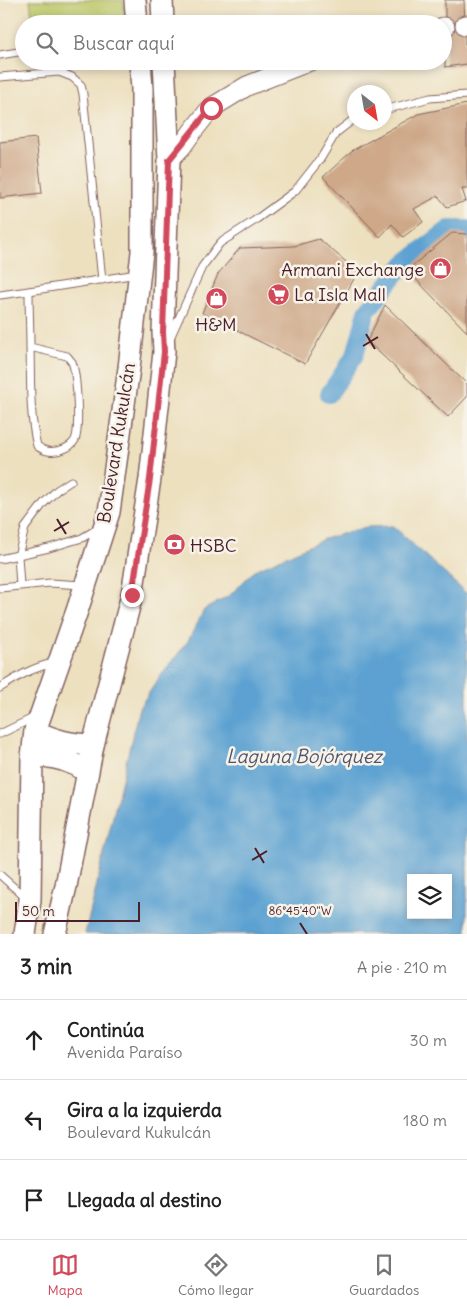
<!DOCTYPE html>
<html lang="es">
<meta charset="utf-8">
<style>
body{margin:0;font-family:Delius,sans-serif;background:#f2f2f2;color:#222}
.controls{position:absolute;right:15px;bottom:15px;display:grid;overflow:hidden;border-radius:0px;box-shadow:0 2px 8px #0003}
.controls button{width:45px;height:45px;display:grid;place-items:center;padding:0;border:0;border-bottom:1px solid #e0e0e0;background:#fff;color:#222;font:25px sans-serif}
.compass{position:absolute;left:347px;top:85px;width:45px;height:45px;border-radius:50%;background:#fff;box-shadow:0 2px 8px #0003;rotate:149deg}
.scale{position:absolute;left:15px;bottom:12px;width:125px;box-sizing:border-box;padding-left:5px;border:2px solid #4a1f2b;border-top:0;font-size:14px;line-height:18px;white-space:nowrap;color:#4a1f2b;-webkit-text-stroke:4px #f7f3e8;paint-order:stroke}
.stop{position:absolute;width:15px;height:15px;margin:-11px;border:4px solid #d1495b;border-radius:50%;background:#fff}
.stop.end{background:#d1495b;border-color:#fff;box-shadow:0 1px 5px #0008}
.list{margin:0;padding:0;list-style:none}
h2{display:flex;justify-content:space-between;align-items:center;height:65px;margin:0;padding:0 20px;font-size:21px}
h2 small{font-size:16px;font-weight:400;color:#767676}
.list li{display:grid;grid-template-columns:32px 1fr auto;gap:15px;align-items:center;box-sizing:border-box;height:80px;padding:0 20px;border-top:1px solid #e0e0e0}
.list b{display:block;font-size:19px;white-space:nowrap}
.list p{margin:0;font-size:16px;white-space:nowrap;color:#767676}
.list em{font-size:16px;font-style:normal;color:#767676}
.icon{flex:none;width:28px;height:28px;fill:none;stroke:currentColor;stroke-width:2;stroke-linecap:round;stroke-linejoin:round}
.map{position:relative;flex:none;width:467px;height:934px;overflow:hidden}
.search{position:absolute;background:#fff;box-shadow:0 2px 8px #0003;left:15px;right:15px;top:15px;height:55px;display:flex;align-items:center;gap:12px;box-sizing:border-box;padding:0 18px;border-radius:28px;color:#767676;font-size:19px}
.sheet{height:305px;background:#fff}
nav{display:flex;justify-content:space-around;align-items:center;box-sizing:border-box;height:70px;border-top:1px solid #e0e0e0;background:#fff;font-size:14px;color:#767676}
nav a{display:grid;justify-items:center;gap:2px}
nav .on{color:#d1495b}
.map>svg:first-child{display:block}
.green{fill:#bcc869;stroke:#83744a}
.water{fill:#5ca1d1;stroke:#53607e;fill-rule:evenodd}
.lines{fill:none;stroke-linecap:round;stroke-linejoin:round}
.canal{stroke:#5ca1d1;stroke-width:18}
.building{fill:#cea888}
.lane-casing{stroke:#83635f;stroke-width:9}
.secondary-casing{stroke:#83635f;stroke-width:21}
.primary-casing{stroke:#83635f;stroke-width:24}
.lane{stroke:#fff;stroke-width:7}
.secondary{stroke:#fff;stroke-width:19}
.primary{stroke:#fff;stroke-width:21}
.route{stroke:#d1495b;stroke-width:6}
.ticks{fill:none;stroke:#4a1f2b;stroke-width:2}
.labels{text-anchor:middle;dominant-baseline:central;stroke-width:5;stroke-linejoin:round;paint-order:stroke}
.poi-label{font-size:18px;fill:#4a1f2b;stroke:#f7f3e8;text-anchor:start}
.street-label{font-size:18px;fill:#4a1f2b;stroke:#f7f3e8}
.water-label{font-size:19px;font-style:italic;fill:#51536d;stroke:#f7f3e8}
.ticks-label{font-size:12px;text-anchor:middle;fill:#4a1f2b;stroke:#f7f3e8;stroke-width:5;stroke-linejoin:round;paint-order:stroke}
</style>
<div class="map">
<svg width="467" height="934" viewBox="0 0 467 934">
<rect width="100%" height="100%" fill="#f7f3e8"/>
<filter id="ink" filterUnits="userSpaceOnUse"><feTurbulence type="fractalNoise" baseFrequency=".02" numOctaves="2"/><feDisplacementMap in="SourceGraphic" scale="10" xChannelSelector="R" yChannelSelector="G"/><feConvolveMatrix kernelMatrix="1 2 1 2 8 2 1 2 1" color-interpolation-filters="sRGB"/></filter>
<filter id="wash" filterUnits="userSpaceOnUse"><feTurbulence type="fractalNoise" baseFrequency=".0096" numOctaves="4" result="noise"/><feDisplacementMap in="SourceGraphic" scale="20" xChannelSelector="R" yChannelSelector="G"/><feGaussianBlur stdDeviation="1.12" result="paint"/><feColorMatrix in="noise" values="0 0 0 0 0 0 0 0 0 0 0 0 0 0 0 0 0 1.4 0 .05"/><feComposite in="paint" operator="in"/></filter>
<g filter="url(#wash)">
<rect width="100%" height="100%" fill="#ede0bf"/>
<!-- green -->
<path class="green" d="M30,0H123L125,20L98,24H33Z"/>
<!-- water -->
<path class="water" d="M393,526L467,594V934H85L139,708L159,678L188,641L204,610L230,595L255,570L324,539L366,527ZM411,878H448V915H411Z"/>
<g class="lines">
<!-- canal -->
<path class="canal" d="M329,394L355,355L367,311L405,263L449,229H467"/>
</g>
<g id="blocks">
<!-- building -->
<g class="building">
<path d="M445,0H464L465,25V44H467V64L445,67Z"/>
<path d="M467,104V189H462L466,201L447,207L438,196L414,209L423,222L403,237L392,224L380,237L323,177L353,150L418,114Z"/>
<path d="M36,138L42,193L0,198V142Z"/>
<path d="M452,233L467,234V332L407,270Z"/>
<path d="M319,239L358,272L305,364L202,313L218,274L240,248L294,246Z"/>
<path d="M385,305L467,384V397L448,417L367,341Z"/>
</g>
</g>
</g>
<g filter="url(#ink)">
<use href="#blocks" fill-opacity="0" stroke="#83635f" stroke-width="1"/>
<g class="lines">
<defs>
<g id="lane">
<path d="M0,55L24,51"/>
<path d="M0,77L59,72L72,77L81,85L83,94L102,280"/>
<path d="M384,110L430,98L467,95"/>
<path d="M29,291C29,310 30,328 30,346C31,380 29,413 37,446C39,447 41,449 44,450C54,454 70,449 75,440C80,429 77,374 72,362C70,360 69,358 67,356L30,347"/>
<path d="M0,295L29,291L137,274"/>
<path d="M170,338L202,267L220,243L254,221L295,191L321,158L336,133L354,119"/>
<path d="M0,559L49,548L82,538L99,528"/>
<path d="M20,585L18,556L25,528L43,504L57,490L71,481"/>
<path d="M0,588L50,583L82,585"/>
<path d="M0,688C19,676 31,668 54,663"/>
<path d="M0,734L35,717"/>
<path d="M0,875L26,898"/>
</g>
<g id="secondary">
<path d="M465,25H467"/>
<path d="M443,27H445"/>
<path d="M169,160L182,146L192,132L211,108L247,86L310,61"/>
</g>
<g id="primary">
<path d="M135,0L137,24"/>
<path d="M162,0L163,24"/>
<path d="M35,731C55,741 71,744 93,745"/>
<path d="M32,757C53,755 70,760 87,772"/>
<path d="M25,934L30,900L32,757L35,731L78,608L109,512L129,368L142,252V89L140,61"/>
<path d="M55,934L66,886L93,745L132,595L150,479L164,352L163,332L169,160L164,61"/>
</g>
</defs>
<!-- lane casing -->
<use href="#lane" class="lane-casing"/>
<!-- secondary casing -->
<use href="#secondary" class="secondary-casing"/>
<!-- primary casing -->
<use href="#primary" class="primary-casing"/>
<!-- lane -->
<use href="#lane" class="lane"/>
<!-- secondary -->
<use href="#secondary" class="secondary"/>
<!-- primary -->
<use href="#primary" class="primary"/>
</g>
</g>
<g class="lines" filter="url(#ink)">
<!-- route -->
<path class="route" d="M132,595L150,479L164,352L163,332L169,160L211,108"/>
</g>
<!-- ticks -->
<path class="ticks" d="M366,334L375,349M363,346L378,337M57,519L66,534M54,531L69,522M255,848L264,863M252,860L267,851M300,923L307,934"/>
<!-- icons -->
<defs>
<symbol id="shop-disc" viewBox="-11 -11 22 22"><circle r="9.5" fill="#d1495b" stroke="#f7f3e8"/><path d="M-5-2.5h2.3a2.7 3.5 0 0 1 5.4 0H5L5.5 6h-11ZM-1.5-2.5h3a1.5 2.3 0 0 0-3 0Z" fill="#fff"/></symbol>
<symbol id="supermarket-disc" viewBox="-11 -11 22 22"><circle r="9.5" fill="#d1495b" stroke="#f7f3e8"/><path d="M-6-5.5h2.5l.6 2H6L4.5 2H-2.5L-4.4-4H-6ZM-1.5 3.2a1.3 1.3 0 1 0 .1 0ZM3 3.2a1.3 1.3 0 1 0 .1 0Z" fill="#fff"/></symbol>
<symbol id="bank-disc" viewBox="-11 -11 22 22"><circle r="9.5" fill="#d1495b" stroke="#f7f3e8"/><path d="M-6-4H6V4H-6ZM0-2.3a2.3 2.3 0 1 0 0 4.6a2.3 2.3 0 1 0 0-4.6Z" fill="#fff"/></symbol>
</defs>
<g fill-rule="evenodd">
<use href="#shop-disc" x="428" y="256" width="25" height="25"/>
<use href="#supermarket-disc" x="266" y="282" width="25" height="25"/>
<use href="#shop-disc" x="204" y="286" width="25" height="25"/>
<use href="#bank-disc" x="162" y="532" width="25" height="25"/>
</g>
<g class="labels">
<!-- poi labels -->
<g class="poi-label">
<text x="424" y="269" text-anchor="end">Armani Exchange</text>
<text x="294" y="294">La Isla Mall</text>
<text x="216" y="324" text-anchor="middle">H&amp;M</text>
<text x="190" y="545">HSBC</text>
</g>
<!-- street labels -->
<g class="street-label">
<text transform="translate(116 443) rotate(-81)">Boulevard Kukulcán</text>
</g>
<!-- water labels -->
<g class="water-label">
<text x="304" y="756">Laguna Bojórquez</text>
</g>
</g>
<g class="ticks-label">
<text x="300" y="915">86°45'40"W</text>
</g>
</svg>
<div class="controls">
<button><svg class="icon" aria-label="layers" viewBox="0 0 24 24"><path d="M12 4l9 5-9 5-9-5zM3 14l9 5 9-5"/></svg></button>
</div>
<svg class="compass" viewBox="-18 -18 36 36"><path d="M0-13l5 13h-10z" fill="#e53935"/><path d="M0 13l5-13h-10z" fill="#767676"/></svg>
<div class="scale">50 m</div>
<div class="stop" style="left:211px;top:108px"></div>
<div class="stop end" style="left:132px;top:595px"></div>
<div class="search"><svg class="icon" aria-label="search" viewBox="0 0 24 24"><circle cx="10" cy="10" r="6"/><path d="M15 15l6 6"/></svg>Buscar aquí</div>
</div>
<section class="sheet">
<h2>3 min<small>A pie · 210 m</small></h2>
<ul class="list">
<li><svg class="icon" aria-label="ahead" viewBox="0 0 24 24"><path d="M12 20V5M6 11l6-6 6 6"/></svg><div><b>Continúa</b><p>Avenida Paraíso</p></div><em>30 m</em></li>
<li><svg class="icon" aria-label="left" viewBox="0 0 24 24"><path d="M17 20v-9H6M10 6l-5 5 5 5"/></svg><div><b>Gira a la izquierda</b><p>Boulevard Kukulcán</p></div><em>180 m</em></li>
<li><svg class="icon" aria-label="arrive" viewBox="0 0 24 24"><path d="M6 21V4h12l-3 4 3 4H6"/></svg><div><b>Llegada al destino</b></div></li>
</ul>
</section>
<nav>
<a class="on"><svg class="icon" aria-label="map" viewBox="0 0 24 24"><path d="M3 6l6-2 6 2 6-2v14l-6 2-6-2-6 2zM9 4v14M15 6v14"/></svg>Mapa</a>
<a><svg class="icon" aria-label="directions" viewBox="0 0 24 24"><path d="M12 3l9 9-9 9-9-9zM9 14v-3h6M13 9l2 2-2 2"/></svg>Cómo llegar</a>
<a><svg class="icon" aria-label="saved" viewBox="0 0 24 24"><path d="M7 4h10v16l-5-4-5 4z"/></svg>Guardados</a>
</nav>
